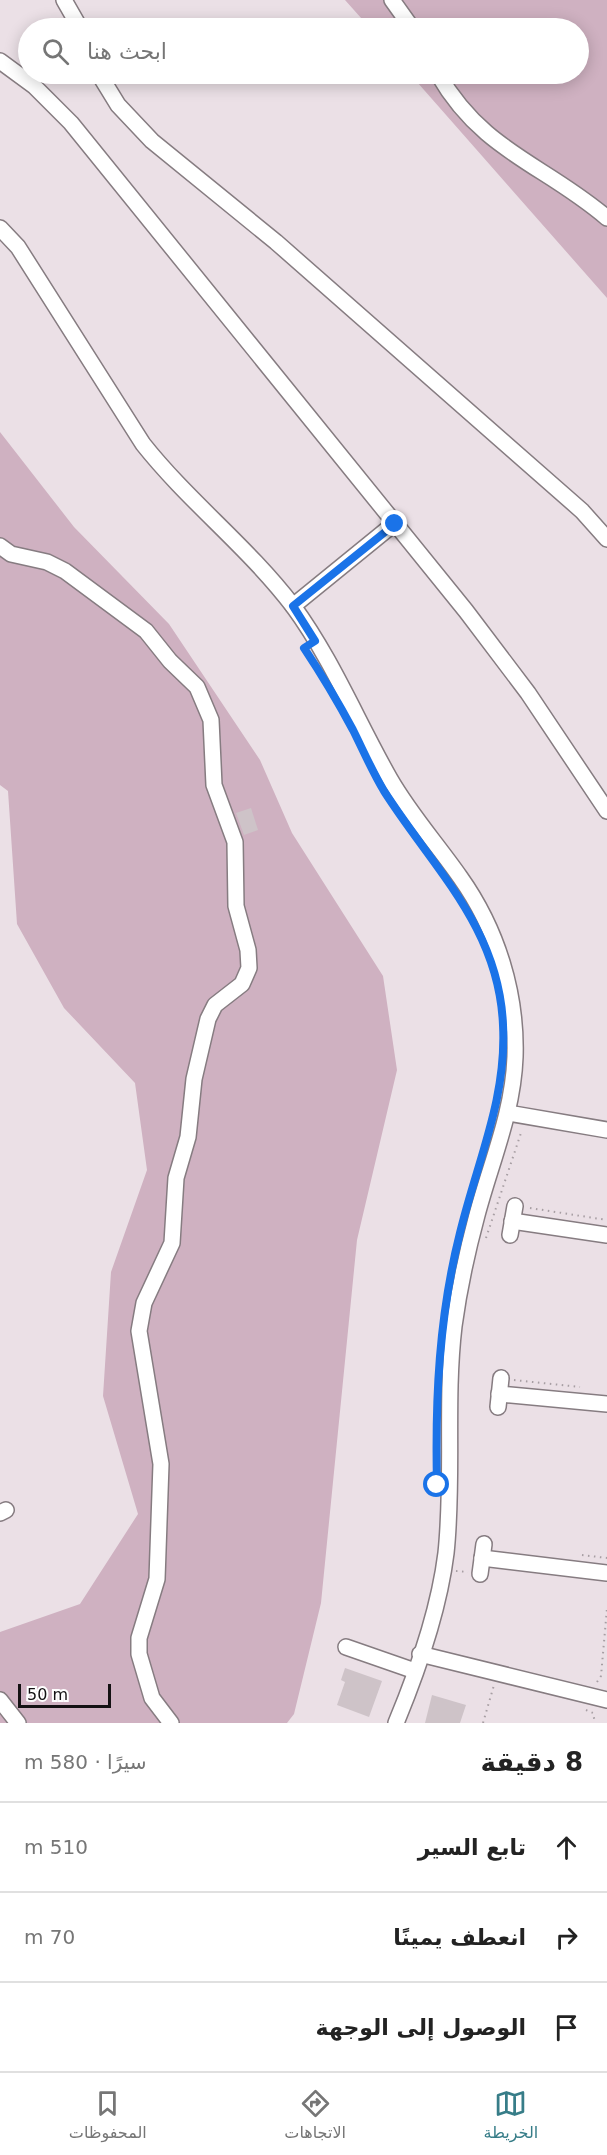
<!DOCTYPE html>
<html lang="ar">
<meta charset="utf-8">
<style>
body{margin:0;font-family:"DejaVu Sans","Noto Naskh Arabic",sans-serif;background:#f2f2f2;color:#222;direction:rtl}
.scale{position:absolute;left:18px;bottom:15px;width:93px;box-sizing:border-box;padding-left:6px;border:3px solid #141113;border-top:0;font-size:16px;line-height:21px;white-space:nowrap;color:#141113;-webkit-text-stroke:4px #fff;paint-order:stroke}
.stop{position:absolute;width:18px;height:18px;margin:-14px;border:4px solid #1a73e8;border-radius:50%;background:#fff}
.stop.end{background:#1a73e8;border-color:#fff;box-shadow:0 2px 6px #0008}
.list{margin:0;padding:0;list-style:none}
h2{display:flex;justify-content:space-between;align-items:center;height:78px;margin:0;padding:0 24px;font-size:26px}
h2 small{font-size:20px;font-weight:400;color:#767676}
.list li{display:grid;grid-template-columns:39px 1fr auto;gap:18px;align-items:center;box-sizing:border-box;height:90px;padding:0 24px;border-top:2px solid #e0e0e0}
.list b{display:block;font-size:22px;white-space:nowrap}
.list em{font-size:20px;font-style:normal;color:#767676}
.icon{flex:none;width:33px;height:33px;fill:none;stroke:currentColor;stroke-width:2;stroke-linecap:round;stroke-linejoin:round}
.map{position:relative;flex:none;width:607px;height:1723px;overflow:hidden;direction:ltr}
.search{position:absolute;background:#fff;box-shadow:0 3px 15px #0003;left:18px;right:18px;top:18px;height:66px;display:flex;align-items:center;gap:15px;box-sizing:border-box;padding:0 21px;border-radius:33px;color:#767676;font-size:22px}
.sheet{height:348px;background:#fff}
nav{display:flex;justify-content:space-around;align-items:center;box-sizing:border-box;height:84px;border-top:2px solid #e0e0e0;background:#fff;font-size:16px;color:#767676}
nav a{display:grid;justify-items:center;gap:3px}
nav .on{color:#377d88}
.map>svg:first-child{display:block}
.green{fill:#cfb1c1}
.building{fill:#cec3c8}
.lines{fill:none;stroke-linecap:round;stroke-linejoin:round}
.minor-casing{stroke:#867c81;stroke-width:18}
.path{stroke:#a79ea3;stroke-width:2;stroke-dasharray:1.5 4.5;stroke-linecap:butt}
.minor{stroke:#fff;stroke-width:15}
.route{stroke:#1a73e8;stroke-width:8}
</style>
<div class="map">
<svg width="607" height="1723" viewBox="0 0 607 1723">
<rect width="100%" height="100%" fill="#ebe0e6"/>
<!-- green -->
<g class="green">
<path d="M345,0H607V298L410,74H578V28H370Z"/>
<path d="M0,432L74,527L169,624L260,760L292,833L383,976L397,1070L357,1240L321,1603L294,1714L287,1723H0V1632L80,1604L138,1514L103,1396L111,1272L147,1170L135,1083L64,1008L17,924L8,791L0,785Z"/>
</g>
<!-- building -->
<g class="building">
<path d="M251,808L258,830L244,835L236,813Z"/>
<path d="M345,1668L382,1681L369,1717L337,1705L345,1682L341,1680Z"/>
<path d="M432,1695L466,1705L460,1723H425Z"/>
</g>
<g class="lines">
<defs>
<g id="minor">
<path d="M64,0L80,28"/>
<path d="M392,0L412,28"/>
<path d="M0,61L34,86L71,123L466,611L528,693L607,811"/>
<path d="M99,74L118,105L152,141L276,242L582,511L607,539"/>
<path d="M438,74C483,152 544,164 607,218"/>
<path d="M0,228L18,247L143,444C189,502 248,547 293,606C332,659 357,721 390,779C410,814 437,844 460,877C497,929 517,993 515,1057C513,1113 491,1162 477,1215C467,1252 459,1289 454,1326C445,1402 454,1478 446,1553C439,1610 418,1670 396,1723"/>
<path d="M0,546L11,554L47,562L65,571L146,631L170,661L197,687L211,720L214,785L235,842L236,906L248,950L249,968L242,984L215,1005L208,1019L194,1079L188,1137L176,1178L172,1243L144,1303L139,1331L161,1464L157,1579L139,1638V1654L152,1698L171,1723"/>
<path d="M293,606L395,523"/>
<path d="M508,1113L607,1130"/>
<path d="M512,1221L607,1235"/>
<path d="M510,1235L515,1206"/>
<path d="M499,1394L607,1404"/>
<path d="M498,1407L501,1378"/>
<path d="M0,1513L6,1510"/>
<path d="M482,1558L607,1573"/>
<path d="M480,1574L484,1544"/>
<path d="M346,1647L415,1671"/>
<path d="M420,1654L607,1700"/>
<path d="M0,1700L18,1723"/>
</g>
</defs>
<!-- minor casing -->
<use href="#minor" class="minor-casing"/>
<!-- path -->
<g class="path">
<path d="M530,1208L607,1220"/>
<path d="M486,1238L522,1130"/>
<path d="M514,1380L580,1387"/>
<path d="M582,1555L607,1558"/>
<path d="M456,1571L468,1572"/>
<path d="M597,1682L601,1676L607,1608"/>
<path d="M586,1710L593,1713L595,1723"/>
<path d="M483,1723L494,1685"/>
</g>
<!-- minor -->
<use href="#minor" class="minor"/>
</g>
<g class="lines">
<!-- route -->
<path class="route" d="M395,524L293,606L315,641L304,648C322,675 338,702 353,730C363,750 372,771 384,791C433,868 499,927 503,1025C507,1099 477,1162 460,1233C439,1316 435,1399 437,1485"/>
</g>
</svg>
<div class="scale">50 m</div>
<div class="stop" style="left:437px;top:1485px"></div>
<div class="stop end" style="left:395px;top:524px"></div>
<div class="search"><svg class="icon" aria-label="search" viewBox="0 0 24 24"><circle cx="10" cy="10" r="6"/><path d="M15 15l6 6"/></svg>ابحث هنا</div>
</div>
<section class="sheet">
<h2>8 دقيقة<small>سيرًا · 580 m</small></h2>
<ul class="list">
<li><svg class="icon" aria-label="ahead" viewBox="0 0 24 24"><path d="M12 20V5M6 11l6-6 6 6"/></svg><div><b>تابع السير</b></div><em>510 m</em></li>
<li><svg class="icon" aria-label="right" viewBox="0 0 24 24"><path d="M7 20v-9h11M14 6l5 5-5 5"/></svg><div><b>انعطف يمينًا</b></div><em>70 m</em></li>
<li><svg class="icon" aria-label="arrive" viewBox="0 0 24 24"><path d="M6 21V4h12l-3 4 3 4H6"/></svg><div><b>الوصول إلى الوجهة</b></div></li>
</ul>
</section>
<nav>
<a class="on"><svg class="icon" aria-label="map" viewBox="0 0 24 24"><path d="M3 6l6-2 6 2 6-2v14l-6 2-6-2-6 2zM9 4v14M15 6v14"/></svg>الخريطة</a>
<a><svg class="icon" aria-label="directions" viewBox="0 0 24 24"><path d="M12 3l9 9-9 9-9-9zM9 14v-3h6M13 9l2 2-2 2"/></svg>الاتجاهات</a>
<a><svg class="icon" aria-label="saved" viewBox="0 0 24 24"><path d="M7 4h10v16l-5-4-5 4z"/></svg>المحفوظات</a>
</nav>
